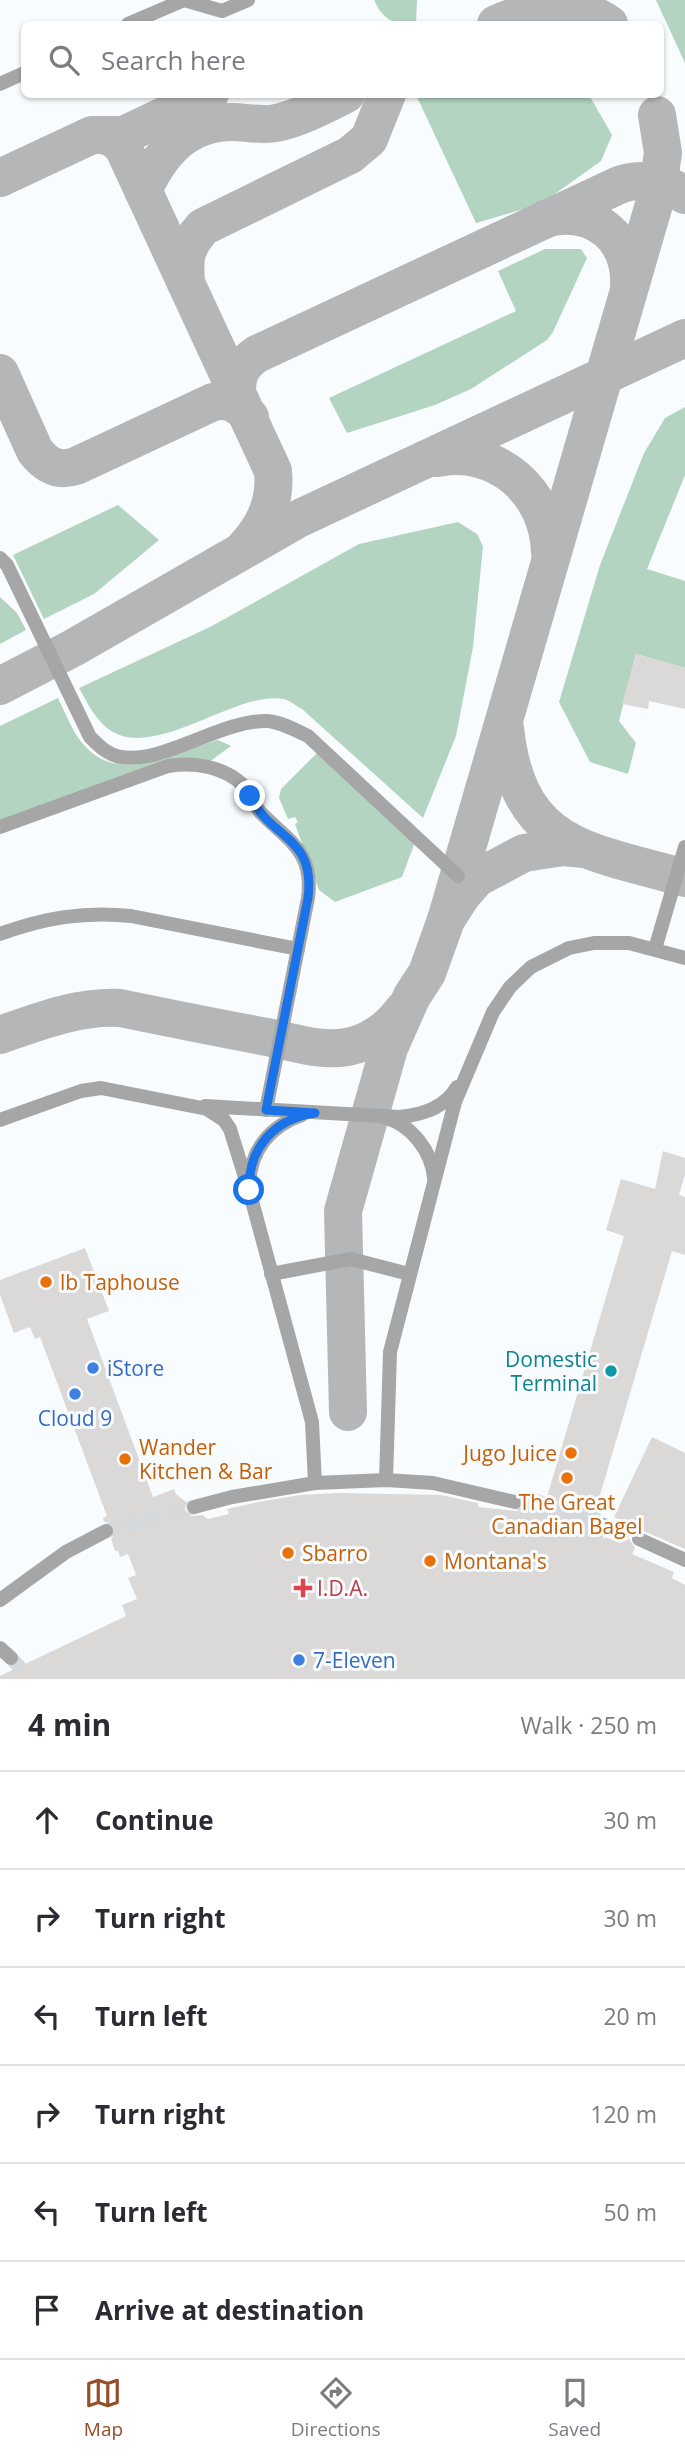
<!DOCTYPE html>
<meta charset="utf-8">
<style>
body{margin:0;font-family:"Open Sans",sans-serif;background:#f7f7f7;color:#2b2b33}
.stop{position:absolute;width:21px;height:21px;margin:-16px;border:5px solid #1a73e8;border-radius:50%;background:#fff}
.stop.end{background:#1a73e8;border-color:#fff;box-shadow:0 2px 7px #0008}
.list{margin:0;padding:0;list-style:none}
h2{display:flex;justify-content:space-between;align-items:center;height:91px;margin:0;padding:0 28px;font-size:30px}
h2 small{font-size:23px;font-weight:400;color:#7c7c81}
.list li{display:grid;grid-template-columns:46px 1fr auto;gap:21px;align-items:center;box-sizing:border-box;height:98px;padding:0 28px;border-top:2px solid #e1e1e2}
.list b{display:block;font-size:26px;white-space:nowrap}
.list em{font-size:23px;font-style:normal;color:#7c7c81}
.icon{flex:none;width:38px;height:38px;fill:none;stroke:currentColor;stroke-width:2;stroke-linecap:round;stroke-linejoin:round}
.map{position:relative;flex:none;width:685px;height:1679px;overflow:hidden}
.search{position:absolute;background:#fff;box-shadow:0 2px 5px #0004;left:21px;right:21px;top:21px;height:77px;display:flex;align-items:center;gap:18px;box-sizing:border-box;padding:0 24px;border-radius:10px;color:#7c7c81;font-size:26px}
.sheet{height:679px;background:#fff}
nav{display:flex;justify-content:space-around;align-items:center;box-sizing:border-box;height:98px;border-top:2px solid #e1e1e2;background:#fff;font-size:19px;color:#7c7c81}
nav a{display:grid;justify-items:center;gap:4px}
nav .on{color:#954e28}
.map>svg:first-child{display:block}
.green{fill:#b2d4c0}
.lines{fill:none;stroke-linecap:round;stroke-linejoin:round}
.taxiway{stroke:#b4b6b8;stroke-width:38}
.building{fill:#dbd8d8}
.minor-tunnel{stroke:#d6d9db;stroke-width:14;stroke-dasharray:14 7;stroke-linecap:butt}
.minor{stroke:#a7a6a6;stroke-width:14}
.route{stroke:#1a73e8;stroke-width:9}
.food-dot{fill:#e8710a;stroke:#f9fcfe;stroke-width:2.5}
.shop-dot{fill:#3f7fe0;stroke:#f9fcfe;stroke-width:2.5}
.culture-dot{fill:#0f9aa8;stroke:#f9fcfe;stroke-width:2.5}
.health-dot{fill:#e0444e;stroke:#f9fcfe;stroke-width:2.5}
.labels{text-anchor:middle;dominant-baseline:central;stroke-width:6;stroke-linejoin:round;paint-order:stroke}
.food-label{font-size:21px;fill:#c56008;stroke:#f9fcfe;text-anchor:start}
.culture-label{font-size:21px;fill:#0d838f;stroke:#f9fcfe;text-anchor:end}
.shop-label{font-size:21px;fill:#366cbe;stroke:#f9fcfe;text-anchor:start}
.health-label{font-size:21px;fill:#be3a42;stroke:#f9fcfe;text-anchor:start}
</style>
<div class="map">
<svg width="685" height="1679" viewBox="0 0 685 1679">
<rect width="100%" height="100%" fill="#f9fcfe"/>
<!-- green -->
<g class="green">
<path d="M374,0H417L416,24C394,25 383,20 374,0Z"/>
<path d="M656,0H685V63Z"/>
<path d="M421,95H589L612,135L601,161L552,196L527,208L476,223L417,97Z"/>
<path d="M545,249H581L587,258L553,332L547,340L471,389L435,405L347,433L329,398L516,311L498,271Z"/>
<path d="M685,407V475L647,569L685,581V668L636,654L619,721L636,743L628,774L590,762L559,702L600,565L644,453L665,418Z"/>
<path d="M118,505L159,540L94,594L44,619L13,555Z"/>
<path d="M458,522L477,534L483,546L473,647L456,736L423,818L302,709C296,706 289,700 283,699C235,690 152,764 107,728C94,717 87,702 79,688L210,627L359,544Z"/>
<path d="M0,597L17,613L26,630L0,644Z"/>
<path d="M58,698C66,714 73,734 85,746C121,786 176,751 218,740L231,746L209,762L185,759L0,823V726Z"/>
<path d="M317,753L415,842L402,877L335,902L319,890L295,824L298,822L295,817L288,819L279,798L281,789Z"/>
</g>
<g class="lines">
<!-- taxiway -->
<g class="taxiway">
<path d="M496,24C534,7 575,0 609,24"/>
<path d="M106,136L113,138L123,147L273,471C276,500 265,526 245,547"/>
<path d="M0,178L92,135H124L210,94"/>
<path d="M143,191C160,153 186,122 232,122C246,122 262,126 276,123C300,118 324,105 346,94"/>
<path d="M547,218C596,207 632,239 629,288"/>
<path d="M186,283C184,258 185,247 203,227L350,155L369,139L387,94"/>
<path d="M0,373L35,451C46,465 58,472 76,466L213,402C229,398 239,405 250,417"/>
<path d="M237,391C237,374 242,364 257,354L617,186C640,176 665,182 685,195"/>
<path d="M437,458C497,446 549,492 550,553"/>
<path d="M0,686L73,648L298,519L685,338"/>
<path d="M505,728C518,848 586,850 685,878"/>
<path d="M446,920L657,194L663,153L657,115"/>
<path d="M0,1035C40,1021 78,1006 120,1008C169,1018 218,1028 267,1037C292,1042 321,1052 347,1047C370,1043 390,1028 403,1010"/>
<path d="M348,1412L343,1211L389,1048L412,996L427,973L446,920L462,895L477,878L524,853L563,847L584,849"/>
</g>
</g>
<!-- building -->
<g class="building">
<path d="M636,654L685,668V709L649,701L648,709L622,704Z"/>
<path d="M663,1151L685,1158V1175L679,1195L685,1197V1255L672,1251L598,1502L601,1516L595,1521L594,1526L597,1532L603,1535L604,1539L605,1537L620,1543L629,1539L635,1548L632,1554L674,1572L672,1578L685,1585V1679H0V1676L126,1616L122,1605L137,1599L128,1578L136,1575L128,1554L120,1557L118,1551H115L111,1539L114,1536L115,1527L111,1523L104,1522L103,1518L107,1516L40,1337L35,1339L30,1327L14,1333L0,1295V1280L85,1248L109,1311L87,1319L153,1497L174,1489L176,1494L186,1502L185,1510L191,1516L202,1515L208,1519L229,1514L227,1509L258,1502L300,1495L339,1493L441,1495L478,1503V1507L517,1511L522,1508L524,1500L538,1494L547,1497L624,1236L606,1230L621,1179L655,1189Z"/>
<path d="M652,1437L685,1453V1549L641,1530L632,1532L628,1523L614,1517Z"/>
</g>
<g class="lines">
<!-- minor-tunnel -->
<g class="minor-tunnel">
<path d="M515,1502L604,1525"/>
<path d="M106,1531L194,1507"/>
<path d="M11,1658L23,1671"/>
</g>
<!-- minor -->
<g class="minor">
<path d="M128,24L184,0L222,11L248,0"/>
<path d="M0,84L24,73"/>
<path d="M0,558L7,565L90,737C99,746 108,755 121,757C164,764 221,720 267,721C281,722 295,730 308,736L458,876"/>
<path d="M0,827L168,766C194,762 224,766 244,786C251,794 254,806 261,813C290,842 314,852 308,898L266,1110"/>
<path d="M0,934C44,918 84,911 131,916L298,949"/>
<path d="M655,949L685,847"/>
<path d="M205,1106L399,1117C422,1115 445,1108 457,1087"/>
<path d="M386,1118C411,1125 432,1151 434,1178"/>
<path d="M0,1120L81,1091L101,1088L207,1109L224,1120L230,1129L249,1190L312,1422L315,1483L232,1497L194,1507"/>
<path d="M249,1182C252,1148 271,1126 302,1115"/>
<path d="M271,1274L351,1259L409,1274"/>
<path d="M386,1480L390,1352L455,1102L493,1012L510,987L531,967L569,948L594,943H629L685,958"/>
<path d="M315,1483L386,1480L433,1483L515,1502"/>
<path d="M604,1525L623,1532"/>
<path d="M639,1539L685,1560"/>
<path d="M0,1600L66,1552L106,1531"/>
<path d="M0,1648L11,1658"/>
</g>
</g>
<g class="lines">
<!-- route -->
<path class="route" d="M249,1190C248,1148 274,1119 315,1113L266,1110L308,898C316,836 271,840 250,796"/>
</g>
<!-- markers -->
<g class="food-dot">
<circle cx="46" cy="1282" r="7"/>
<circle cx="571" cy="1453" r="7"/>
<circle cx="125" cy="1459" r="7"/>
<circle cx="567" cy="1478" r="7"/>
<circle cx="288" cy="1553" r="7"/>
<circle cx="430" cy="1561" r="7"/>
</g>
<g class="shop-dot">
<circle cx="93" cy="1368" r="7"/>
<circle cx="75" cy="1394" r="7"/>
<circle cx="299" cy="1660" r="7"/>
</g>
<circle class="culture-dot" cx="611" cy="1371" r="7"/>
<path class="health-dot" d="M299.5 1577.5h7v7h7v7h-7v7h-7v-7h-7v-7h7z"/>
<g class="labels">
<!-- food labels -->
<g class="food-label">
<text x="60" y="1282">lb Taphouse</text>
<text x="139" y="1447">Wander<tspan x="139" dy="24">Kitchen &amp; Bar</tspan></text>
<text x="557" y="1453" text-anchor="end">Jugo Juice</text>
<text x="567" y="1502" text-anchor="middle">The Great<tspan x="567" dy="24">Canadian Bagel</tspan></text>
<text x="302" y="1553">Sbarro</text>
<text x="444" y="1561">Montana's</text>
</g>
<!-- culture labels -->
<g class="culture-label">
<text x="597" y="1359">Domestic<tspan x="597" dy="24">Terminal</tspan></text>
</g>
<!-- shop labels -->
<g class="shop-label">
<text x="107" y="1368">iStore</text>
<text x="75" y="1418" text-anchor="middle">Cloud 9</text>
<text x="313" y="1660">7-Eleven</text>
</g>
<!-- health labels -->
<g class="health-label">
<text x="317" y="1588">I.D.A.</text>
</g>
</g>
</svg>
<div class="stop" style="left:249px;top:1190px"></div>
<div class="stop end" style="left:250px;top:796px"></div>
<div class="search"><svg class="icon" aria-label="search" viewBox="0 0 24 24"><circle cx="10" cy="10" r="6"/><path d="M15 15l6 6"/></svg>Search here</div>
</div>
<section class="sheet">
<h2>4 min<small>Walk · 250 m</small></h2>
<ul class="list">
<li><svg class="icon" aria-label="ahead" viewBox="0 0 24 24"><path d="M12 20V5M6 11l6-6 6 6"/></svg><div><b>Continue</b></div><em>30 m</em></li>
<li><svg class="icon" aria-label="right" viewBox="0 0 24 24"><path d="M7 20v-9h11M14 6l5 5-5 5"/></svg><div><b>Turn right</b></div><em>30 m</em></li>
<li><svg class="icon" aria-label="left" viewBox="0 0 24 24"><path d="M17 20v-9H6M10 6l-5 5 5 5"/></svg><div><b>Turn left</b></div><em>20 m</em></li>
<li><svg class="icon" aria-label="right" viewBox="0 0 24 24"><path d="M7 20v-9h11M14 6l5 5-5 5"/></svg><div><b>Turn right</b></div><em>120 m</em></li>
<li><svg class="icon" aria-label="left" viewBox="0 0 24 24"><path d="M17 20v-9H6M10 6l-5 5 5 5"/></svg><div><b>Turn left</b></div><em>50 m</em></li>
<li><svg class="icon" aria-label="arrive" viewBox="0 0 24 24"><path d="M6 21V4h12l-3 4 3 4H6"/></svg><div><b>Arrive at destination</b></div></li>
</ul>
</section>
<nav>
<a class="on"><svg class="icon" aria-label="map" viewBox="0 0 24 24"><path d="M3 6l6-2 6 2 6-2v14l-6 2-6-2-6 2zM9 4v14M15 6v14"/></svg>Map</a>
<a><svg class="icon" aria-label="directions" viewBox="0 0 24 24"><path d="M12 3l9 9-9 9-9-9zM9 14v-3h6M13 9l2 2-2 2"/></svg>Directions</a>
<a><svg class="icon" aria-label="saved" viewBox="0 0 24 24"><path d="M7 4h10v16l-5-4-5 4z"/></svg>Saved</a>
</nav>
